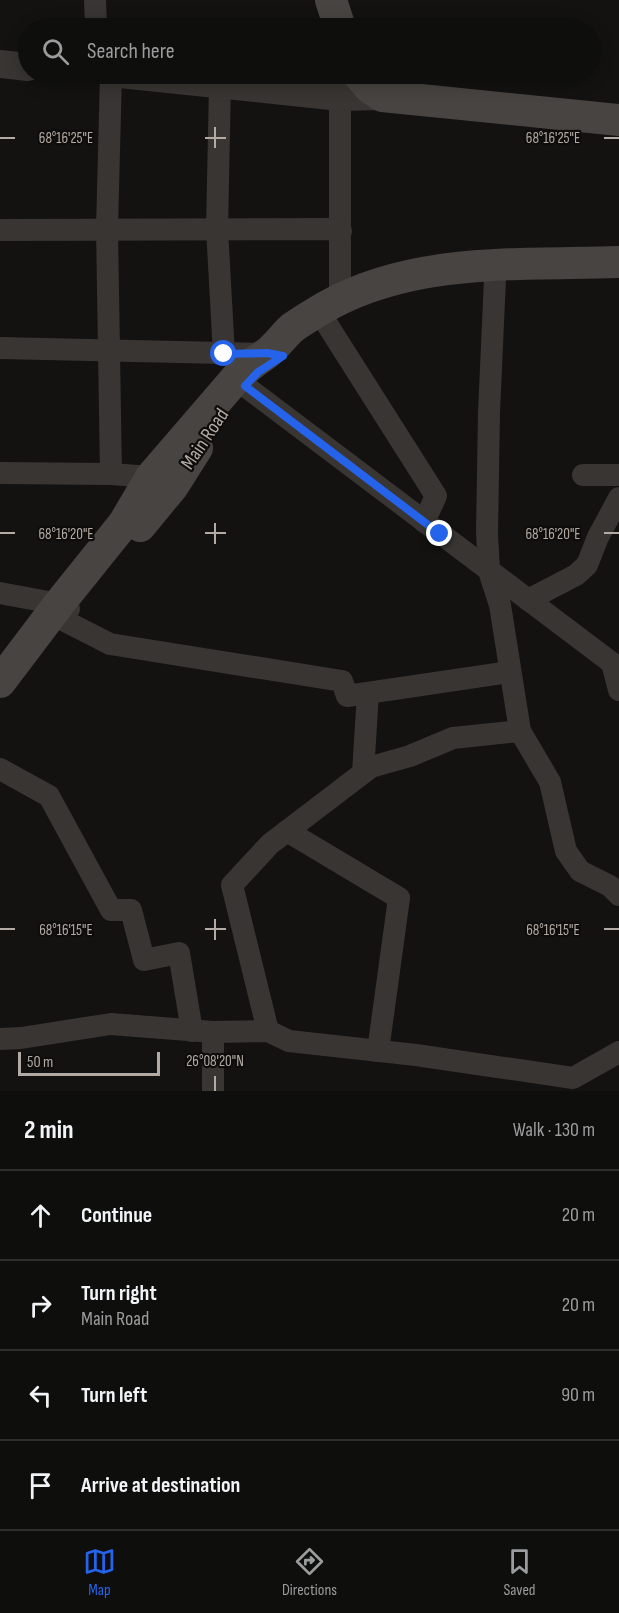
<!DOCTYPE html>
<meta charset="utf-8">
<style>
body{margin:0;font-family:"Sofia Sans Condensed",sans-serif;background:#171716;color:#f1f3f6}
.scale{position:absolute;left:18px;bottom:15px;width:142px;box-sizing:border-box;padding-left:6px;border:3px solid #b3aaa3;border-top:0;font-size:16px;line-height:21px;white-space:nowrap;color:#b3aaa3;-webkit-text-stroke:4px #0e0d0c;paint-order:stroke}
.stop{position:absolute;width:18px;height:18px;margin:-14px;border:4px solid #2563eb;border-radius:50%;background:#fff}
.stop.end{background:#2563eb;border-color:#fff;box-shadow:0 2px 6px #0008}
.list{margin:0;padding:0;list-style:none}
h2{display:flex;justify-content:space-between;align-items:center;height:78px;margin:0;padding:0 24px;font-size:26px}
h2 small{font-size:20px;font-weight:400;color:#9b9c9d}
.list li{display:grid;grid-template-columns:39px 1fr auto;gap:18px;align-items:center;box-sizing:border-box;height:90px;padding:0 24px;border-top:2px solid #2e2e2e}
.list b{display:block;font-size:22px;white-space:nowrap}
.list p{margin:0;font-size:20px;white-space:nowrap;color:#9b9c9d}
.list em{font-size:20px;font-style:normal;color:#9b9c9d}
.icon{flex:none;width:33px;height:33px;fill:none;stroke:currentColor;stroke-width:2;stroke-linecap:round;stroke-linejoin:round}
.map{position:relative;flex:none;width:619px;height:1091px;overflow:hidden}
.search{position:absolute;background:#0e0e0d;box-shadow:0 3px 15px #0003;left:18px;right:18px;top:18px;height:66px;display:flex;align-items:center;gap:15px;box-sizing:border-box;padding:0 21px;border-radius:33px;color:#9b9c9d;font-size:22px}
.sheet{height:438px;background:#0e0e0d}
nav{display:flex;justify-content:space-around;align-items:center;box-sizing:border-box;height:84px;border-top:2px solid #2e2e2e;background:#0e0e0d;font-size:16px;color:#9b9c9d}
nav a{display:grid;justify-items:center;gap:3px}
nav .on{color:#2563eb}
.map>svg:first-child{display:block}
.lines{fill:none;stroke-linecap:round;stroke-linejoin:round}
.minor{stroke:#383532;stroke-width:22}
.tertiary{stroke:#383532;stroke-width:28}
.secondary{stroke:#474441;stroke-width:32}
.route{stroke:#2563eb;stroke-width:8}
.ticks{fill:none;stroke:#b3aaa3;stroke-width:2}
.labels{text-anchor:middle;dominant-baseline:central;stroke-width:4.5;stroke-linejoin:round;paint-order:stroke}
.street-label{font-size:20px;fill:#b3aaa3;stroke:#0e0d0c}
.ticks-label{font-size:15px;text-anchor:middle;fill:#b3aaa3;stroke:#0e0d0c;stroke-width:4.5;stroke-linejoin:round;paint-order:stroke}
</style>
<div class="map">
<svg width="619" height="1091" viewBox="0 0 619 1091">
<rect width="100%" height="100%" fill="#131211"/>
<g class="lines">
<!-- minor -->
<g class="minor">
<path d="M95,0L96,28"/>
<path d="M111,74L107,229L111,474"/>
<path d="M220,84L217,229L224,354"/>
<path d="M340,97V299"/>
<path d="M0,230L326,229L341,231"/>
<path d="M495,279L489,412L487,533L489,571L500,605L520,731L550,782L566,851L580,871L610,886L619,895"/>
<path d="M325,321L436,496L424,522"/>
<path d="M0,348L270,354"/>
<path d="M245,386L612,663L619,690"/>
<path d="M0,473L111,474L151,477L163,482"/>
<path d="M583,475H619"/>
<path d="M0,593L59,604L69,609"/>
<path d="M528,600L576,575L587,565L598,537L619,498"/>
<path d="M59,618L110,644L342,681L347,696L510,672"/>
<path d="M0,769L49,796L111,910H131L144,960L179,953L192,1031"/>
<path d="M363,773L368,693"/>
<path d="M287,831L399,898L378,1051"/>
<path d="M268,1031L232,885L270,844L371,767L410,756L453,738L520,731"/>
<path d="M213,1032V1091"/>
<path d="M0,1039L21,1038L111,1024L213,1032L268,1031L289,1041L416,1055L573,1078L619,1052"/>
</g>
<!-- tertiary -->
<g class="tertiary">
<path d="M0,64L28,67"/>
<path d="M120,74L340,97L382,96"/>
</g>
<!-- secondary -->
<g class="secondary">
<path d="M331,0L340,28"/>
<path d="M358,74L370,88L382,96L619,120"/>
<path d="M140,526L173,486L197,448"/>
<path d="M0,682L59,604L124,523L151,477L238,376C247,367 256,361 266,354C276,347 283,336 292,328C303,320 315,313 327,306C414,257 523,265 619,262"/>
</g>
</g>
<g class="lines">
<!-- route -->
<path class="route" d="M224,354L267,353L283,356L258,372L245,386L440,534"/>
</g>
<!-- ticks -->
<path class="ticks" d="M215,127V148M0,138H15M205,138H226M604,138H619M215,523V544M0,533H15M205,533H226M604,533H619M215,919V940M0,929H15M205,929H226M604,929H619M215,1076V1091"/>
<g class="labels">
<!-- street labels -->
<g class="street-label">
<text transform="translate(205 439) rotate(-56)">Main Road</text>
</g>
</g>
<g class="ticks-label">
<text x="553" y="143">68°16'25"E</text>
<text x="66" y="143">68°16'25"E</text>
<text x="553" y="539">68°16'20"E</text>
<text x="66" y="539">68°16'20"E</text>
<text x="66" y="935">68°16'15"E</text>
<text x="553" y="935">68°16'15"E</text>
<text x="215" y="1066">26°08'20"N</text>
</g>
</svg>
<div class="scale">50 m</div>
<div class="stop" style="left:224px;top:354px"></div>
<div class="stop end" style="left:440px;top:534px"></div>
<div class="search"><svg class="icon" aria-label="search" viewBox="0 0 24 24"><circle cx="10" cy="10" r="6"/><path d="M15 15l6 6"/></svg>Search here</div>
</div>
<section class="sheet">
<h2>2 min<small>Walk · 130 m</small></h2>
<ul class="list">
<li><svg class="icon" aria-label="ahead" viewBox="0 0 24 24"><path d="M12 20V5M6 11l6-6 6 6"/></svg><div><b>Continue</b></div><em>20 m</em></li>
<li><svg class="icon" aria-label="right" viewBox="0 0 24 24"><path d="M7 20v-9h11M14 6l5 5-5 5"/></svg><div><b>Turn right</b><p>Main Road</p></div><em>20 m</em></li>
<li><svg class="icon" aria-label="left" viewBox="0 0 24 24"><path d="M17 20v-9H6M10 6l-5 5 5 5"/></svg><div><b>Turn left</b></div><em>90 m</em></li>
<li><svg class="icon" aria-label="arrive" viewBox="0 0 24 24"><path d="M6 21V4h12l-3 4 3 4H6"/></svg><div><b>Arrive at destination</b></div></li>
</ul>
</section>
<nav>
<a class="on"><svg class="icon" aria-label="map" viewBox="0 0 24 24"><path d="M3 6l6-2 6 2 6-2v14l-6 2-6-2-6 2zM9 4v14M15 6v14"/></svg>Map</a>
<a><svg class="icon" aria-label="directions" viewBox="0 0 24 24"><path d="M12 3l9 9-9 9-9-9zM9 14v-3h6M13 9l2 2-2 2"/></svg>Directions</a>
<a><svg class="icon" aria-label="saved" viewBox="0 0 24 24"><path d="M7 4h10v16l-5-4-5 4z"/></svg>Saved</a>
</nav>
